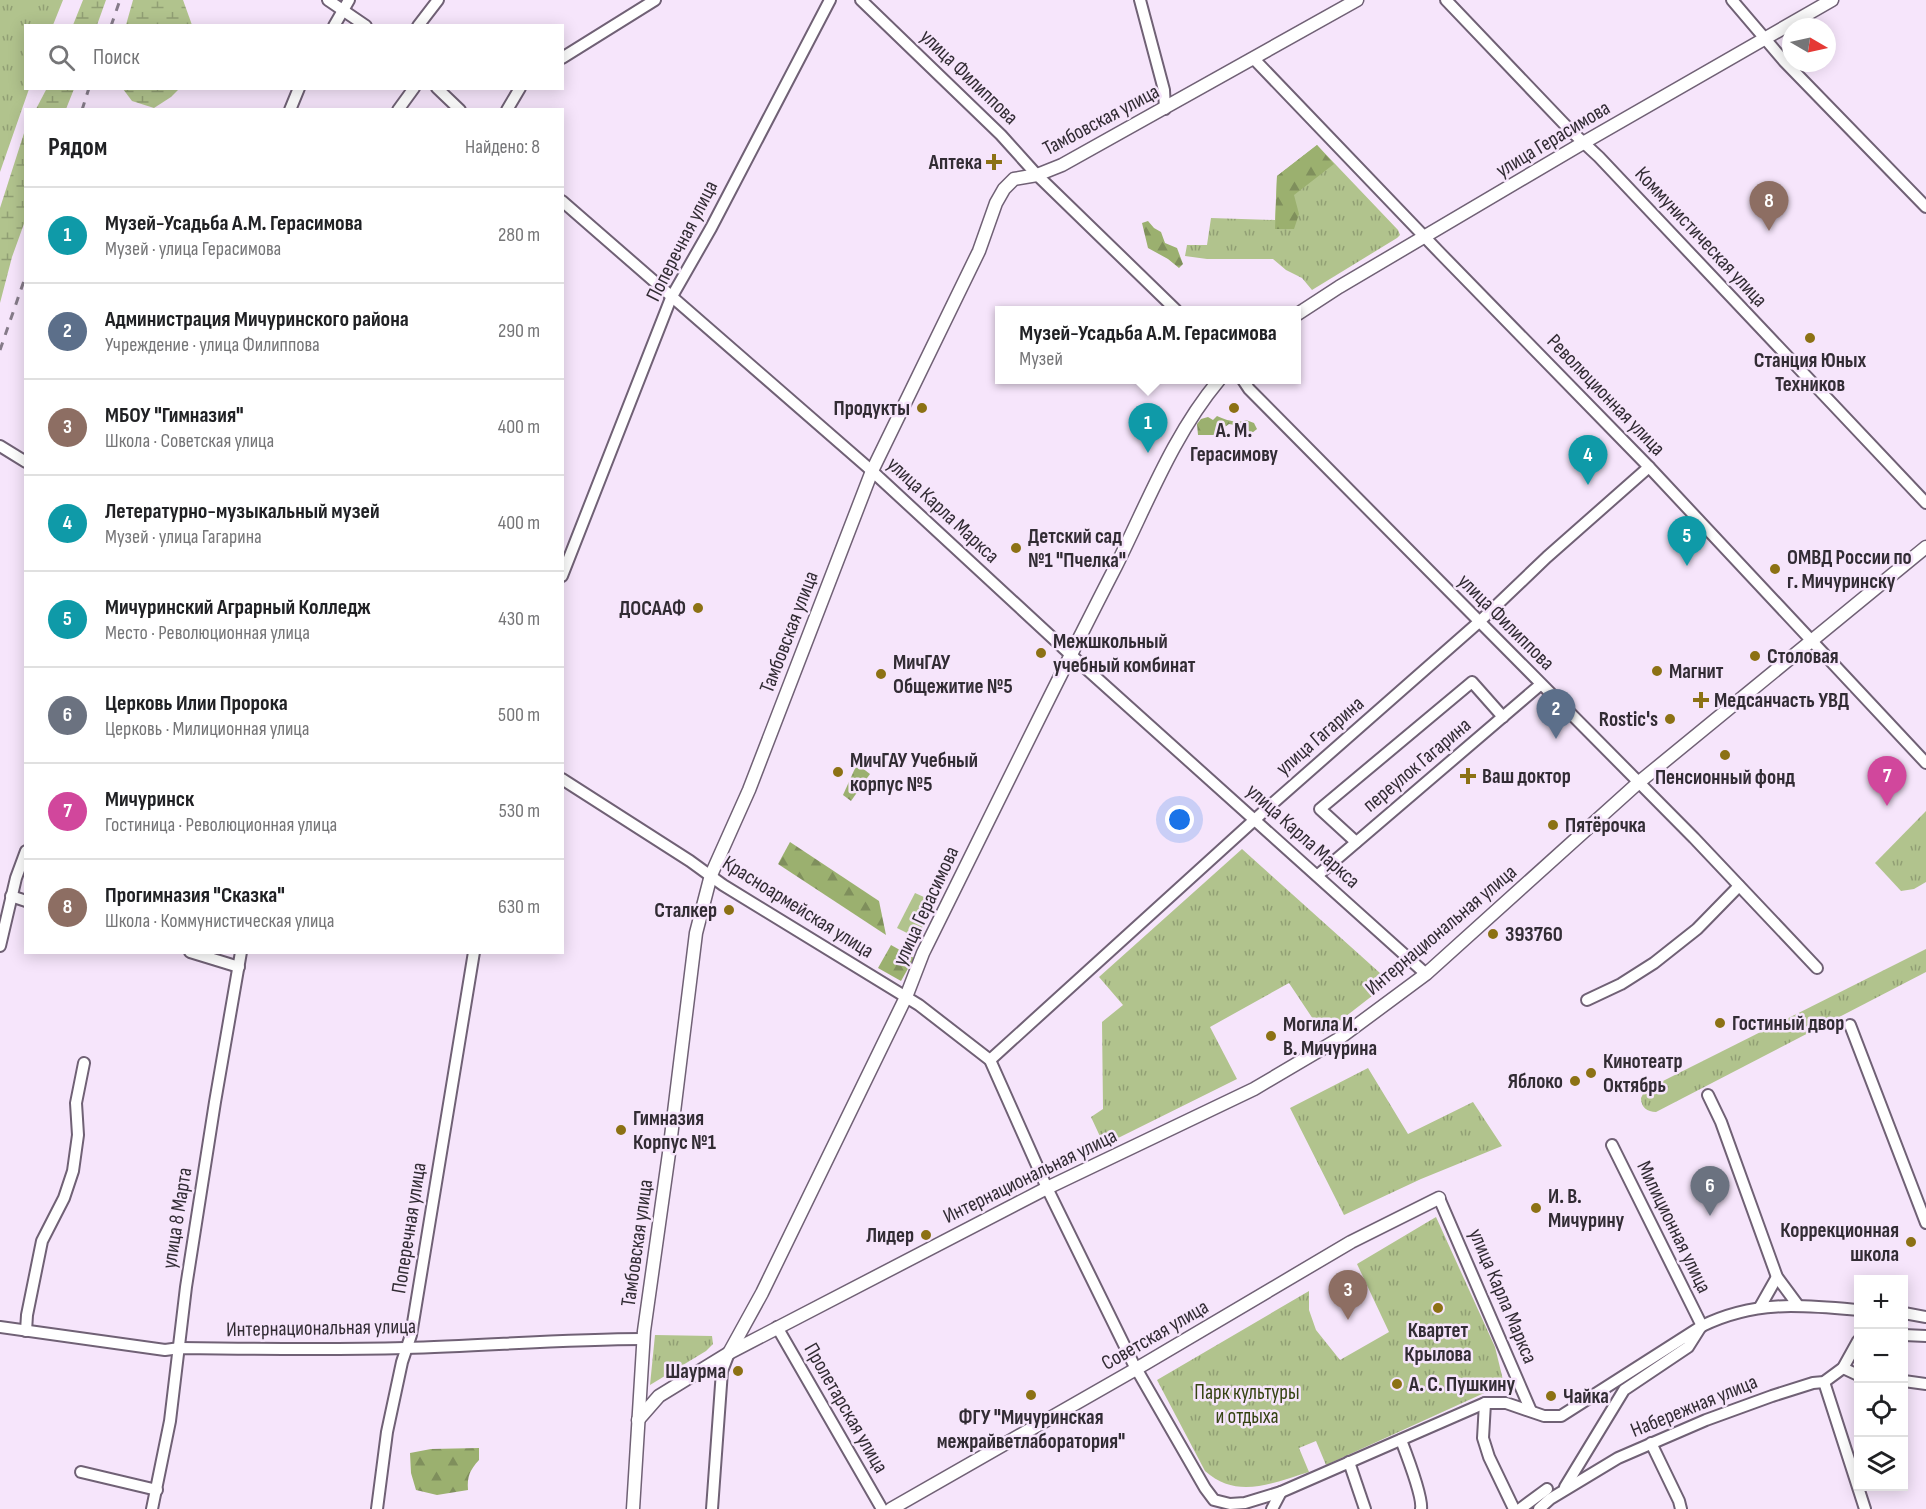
<!DOCTYPE html>
<html lang="ru">
<meta charset="utf-8">
<style>
body{margin:0;font-family:"Sofia Sans Condensed",sans-serif;background:#f2f2f2;color:#202124}
.controls{position:absolute;right:18px;bottom:18px;display:grid;overflow:hidden;border-radius:0px;box-shadow:0 3px 15px #0003}
.controls button{width:54px;height:54px;display:grid;place-items:center;padding:0;border:0;border-bottom:2px solid #e0e0e0;background:#fff;color:#202124;font:30px sans-serif}
.compass{position:absolute;left:1782px;top:18px;width:54px;height:54px;border-radius:50%;background:#fff;box-shadow:0 3px 15px #0003;rotate:99deg}
.you{position:absolute;left:1180px;top:820px;width:21px;height:21px;margin:-15px;border:4px solid #fff;border-radius:50%;background:#1a73e8;box-shadow:0 0 0 9px #1a73e833}
.badge{display:grid;place-items:center;width:39px;height:39px;border-radius:50%;background:#db2777;color:#fff;font-size:20px;font-weight:700}
.pin{position:absolute;translate:-50% -50px;filter:drop-shadow(0 2px 3px #0008)}
.pin::after{content:'';position:absolute;top:32px;width:21px;height:18px;background:inherit;clip-path:polygon(0 0,100% 0,50% 100%)}
.popup{position:absolute;left:995px;top:306px;width:306px;height:78px;box-sizing:border-box;display:grid;place-content:center;border-radius:0px;background:#fff;filter:drop-shadow(0 2px 4px #0005);font-size:20px;white-space:nowrap;color:#757577}
.popup b{font-size:22px;color:#202124}
.popup::after{content:'';position:absolute;left:50%;top:100%;margin-left:-12px;border:12px solid transparent;border-top-color:#fff}
.list{margin:0;padding:0;list-style:none}
h2{display:flex;justify-content:space-between;align-items:center;height:78px;margin:0;padding:0 24px;font-size:26px}
h2 small{font-size:20px;font-weight:400;color:#757577}
.list li{display:grid;grid-template-columns:39px 1fr auto;gap:18px;align-items:center;box-sizing:border-box;height:96px;padding:0 24px;border-top:2px solid #e0e0e0}
.list b{display:block;font-size:22px;white-space:nowrap}
.list p{margin:0;font-size:20px;white-space:nowrap;color:#757577}
.list em{font-size:20px;font-style:normal;color:#757577}
.icon{flex:none;width:33px;height:33px;fill:none;stroke:currentColor;stroke-width:2;stroke-linecap:round;stroke-linejoin:round}
.map{position:relative;flex:none;width:1926px;height:1509px;overflow:hidden}
.search{position:absolute;background:#fff;box-shadow:0 3px 15px #0003;left:24px;top:24px;width:540px;height:66px;display:flex;align-items:center;gap:15px;box-sizing:border-box;padding:0 21px;border-radius:0px;color:#757577;font-size:22px}
.panel{position:absolute;background:#fff;box-shadow:0 3px 15px #0003;left:24px;top:108px;width:540px;height:846px;border-radius:0px}
.map>svg:first-child{display:block}
.grass{fill:url(#grass-tufts)}
.forest{fill:url(#forest-firs)}
.wetland{fill:url(#wetland-marsh)}
.pitch{fill:#b1c38d}
.lines{fill:none;stroke-linecap:round;stroke-linejoin:round}
.minor-casing{stroke:#706175;stroke-width:14}
.major-casing{stroke:#706175;stroke-width:15}
.minor{stroke:#fff;stroke-width:10}
.major{stroke:#fff;stroke-width:12}
.rail{stroke:#857b89;stroke-width:3;stroke-dasharray:8 8;stroke-linecap:butt}
.poi-dot{fill:#8c7114;stroke:#f6e5fb;stroke-width:2}
.labels{text-anchor:middle;dominant-baseline:central;stroke-width:5;stroke-linejoin:round;paint-order:stroke}
.street-label{font-size:21px;fill:#322c34;stroke:#f6e5fb}
.poi-label{font-size:21px;font-weight:bold;fill:#322c34;stroke:#f6e5fb;text-anchor:start}
.park-label{font-size:21px;fill:#354312;stroke:#f6e5fb}
</style>
<div class="map">
<svg width="1926" height="1509" viewBox="0 0 1926 1509">
<defs>
<pattern id="grass-tufts" width="24" height="20" patternUnits="userSpaceOnUse" patternTransform="scale(1.5)"><rect width="24" height="20" fill="#b1c38d"/><path d="M3 7l-1-3M5 7V3M7 7l1-3M15 17l-1-3M17 17v-4M19 17l1-3" fill="none" stroke="#919f74"/></pattern>
<pattern id="forest-firs" width="22" height="20" patternUnits="userSpaceOnUse" patternTransform="scale(1.5)"><rect width="22" height="20" fill="#9bb06f"/><path d="M5 1l3.5 6h-7zM16 11l3.5 6h-7z" fill="#7f8f5c"/></pattern>
<pattern id="wetland-marsh" width="20" height="14" patternUnits="userSpaceOnUse" patternTransform="scale(1.5)"><rect width="20" height="14" fill="#b1c38d"/><path d="M1 5h8M5 5V1M11 12h8M15 12V8" fill="none" stroke="#919f74"/></pattern>
</defs>
<rect width="100%" height="100%" fill="#f6e5fb"/>
<!-- grass -->
<g class="grass">
<path d="M0,0H63L53,25L26,26V88L29,89L0,172Z"/>
<path d="M1317,145L1398,230L1400,235L1397,238L1312,290L1302,278L1286,270L1273,259H1207L1185,256L1187,245H1207L1211,218L1275,220L1277,176Z"/>
<path d="M1926,811V882L1914,889L1901,891L1875,863Z"/>
<path d="M1242,849L1390,982L1323,1034L1289,983L1210,1027L1237,1079L1104,1145L1091,1117L1103,1109L1102,1022L1123,1005L1099,977Z"/>
<path d="M1926,949V972L1656,1112C1647,1112 1641,1107 1641,1098L1645,1090Z"/>
<path d="M1368,1068L1408,1134L1473,1102L1502,1146L1421,1179L1344,1215L1290,1108Z"/>
<path d="M1436,1217L1495,1347L1504,1384L1326,1465L1316,1441L1299,1448L1309,1472C1273,1483 1237,1500 1205,1471L1157,1380L1309,1291V1310L1316,1330L1340,1360L1389,1332L1357,1264Z"/>
<path d="M655,1335L712,1336L713,1344L706,1351L650,1385Z"/>
</g>
<!-- forest -->
<g class="forest">
<path d="M1317,145L1334,164L1294,195L1299,214L1294,229H1275L1277,176Z"/>
<path d="M1148,221L1154,228L1161,232L1165,243L1177,248L1183,264L1179,268L1168,259L1148,248L1142,223Z"/>
<path d="M1217,416C1225,420 1239,424 1246,420L1254,423L1257,429L1252,433C1245,430 1237,425 1229,424L1214,435H1198L1197,424L1201,419L1208,417L1213,420Z"/>
<path d="M857,764L870,774L851,801L843,795Z"/>
<path d="M790,842L879,901L886,935L778,864Z"/>
<path d="M891,945L914,958L901,981L878,968Z"/>
<path d="M479,1448V1460C470,1470 467,1476 468,1490L437,1495L416,1490L411,1473L410,1453L431,1449Z"/>
</g>
<!-- wetland -->
<g class="wetland">
<path d="M83,0H106L97,25H73Z"/>
<path d="M133,0H183L192,25H126Z"/>
<path d="M47,88L74,89L66,109H36Z"/>
<path d="M123,89H179L171,97L154,108L132,101Z"/>
<path d="M25,130V221L12,257L0,303V208Z"/>
</g>
<!-- pitch -->
<path class="pitch" d="M915,893L935,902L917,938L897,928Z"/>
<g class="lines">
<defs>
<g id="minor">
<path d="M328,0L366,26"/>
<path d="M861,0L1001,135L1037,175L1176,310"/>
<path d="M1140,0L1164,90L1165,109"/>
<path d="M1446,0L1570,130L1599,157L1926,503"/>
<path d="M1732,0L1784,61L1926,207"/>
<path d="M334,26L349,0"/>
<path d="M418,26L438,0"/>
<path d="M562,58L655,0"/>
<path d="M1254,59L1441,254L1649,467L1926,763"/>
<path d="M437,88L460,110"/>
<path d="M290,110L299,88"/>
<path d="M398,110L414,88"/>
<path d="M507,110L520,88"/>
<path d="M562,201L872,471L1071,655L1426,974"/>
<path d="M1243,380L1249,389L1694,838L1817,968"/>
<path d="M0,446L26,462"/>
<path d="M562,576L671,298L711,228L830,0"/>
<path d="M562,779L690,861L723,885L919,1005L990,1060L1047,1188L1133,1363L1205,1488L1214,1500L1230,1504L1245,1503L1281,1492L1485,1403H1506L1544,1416H1561L1702,1326C1755,1300 1802,1305 1858,1310"/>
<path d="M1356,842L1320,809L1472,682L1503,717"/>
<path d="M1318,875L1540,685"/>
<path d="M11,896L26,901"/>
<path d="M0,946L16,878L26,851"/>
<path d="M190,952L239,967"/>
<path d="M1587,1000L1621,984L1654,963L1697,929L1739,886"/>
<path d="M1850,1025L1926,1223"/>
<path d="M990,1060L1272,804L1479,622L1547,557L1649,467"/>
<path d="M1708,1095L1721,1122L1777,1277L1797,1304"/>
<path d="M1612,1145L1702,1326"/>
<path d="M1439,1198L1531,1411"/>
<path d="M1760,1307L1777,1277"/>
<path d="M1904,1313L1926,1317"/>
<path d="M0,1327L165,1350L180,1348C255,1349 330,1350 405,1348C484,1346 564,1339 643,1339"/>
<path d="M777,1327L882,1509"/>
<path d="M26,1331L27,1315L42,1241L64,1198L73,1171L78,1135L76,1103L84,1063"/>
<path d="M1904,1335L1926,1336"/>
<path d="M1843,1368L1858,1375"/>
<path d="M1904,1381L1926,1384"/>
<path d="M1824,1382L1865,1509"/>
<path d="M1485,1403L1483,1438L1489,1457L1514,1509"/>
<path d="M1401,1440C1406,1453 1423,1498 1421,1509"/>
<path d="M1651,1443L1679,1501L1681,1509"/>
<path d="M1349,1462L1365,1509"/>
<path d="M81,1472L157,1490"/>
<path d="M1565,1487L1624,1390L1688,1347L1700,1328"/>
<path d="M152,1509L170,1421L186,1287L215,1102L241,952"/>
<path d="M377,1509L387,1432L402,1362L411,1335L474,952"/>
<path d="M712,1509L722,1371L729,1353"/>
<path d="M1272,1509L1281,1492"/>
<path d="M1520,1509L1547,1489"/>
<path d="M1539,1509L1550,1499L1618,1458L1706,1420L1772,1396L1813,1383L1824,1382L1843,1368L1858,1341"/>
</g>
<g id="major">
<path d="M1296,315L1339,287L1583,143L1832,0"/>
<path d="M729,1353L762,1293L906,997L923,953C987,824 1050,694 1116,566C1148,502 1173,435 1219,380"/>
<path d="M638,1420L659,1396L729,1353L1047,1188L1254,1089L1337,1040L1426,974L1638,783L1926,547"/>
<path d="M633,1509L644,1331L669,1153L696,933L711,875L749,790L872,471L979,251L996,203L1004,189L1014,179L1037,175L1062,165L1357,0"/>
<path d="M891,1509L1136,1369L1351,1242L1439,1198"/>
</g>
</defs>
<!-- minor casing -->
<use href="#minor" class="minor-casing"/>
<!-- major casing -->
<use href="#major" class="major-casing"/>
<!-- minor -->
<use href="#minor" class="minor"/>
<!-- major -->
<use href="#major" class="major"/>
<!-- rail -->
<g class="rail">
<path d="M111,26L120,0"/>
<path d="M82,110L89,88"/>
<path d="M0,350L26,275"/>
</g>
</g>
<!-- markers -->
<g class="poi-dot">
<path d="M991 153h6v6h6v6h-6v6h-6v-6h-6v-6h6z"/>
<circle cx="1810" cy="338" r="6"/>
<circle cx="922" cy="408" r="6"/>
<circle cx="1234" cy="408" r="6"/>
<circle cx="1016" cy="548" r="6"/>
<circle cx="1775" cy="569" r="6"/>
<circle cx="698" cy="608" r="6"/>
<circle cx="1041" cy="653" r="6"/>
<circle cx="1755" cy="656" r="6"/>
<circle cx="1657" cy="671" r="6"/>
<circle cx="881" cy="674" r="6"/>
<path d="M1698 691h6v6h6v6h-6v6h-6v-6h-6v-6h6z"/>
<circle cx="1670" cy="719" r="6"/>
<circle cx="1725" cy="755" r="6"/>
<circle cx="838" cy="772" r="6"/>
<path d="M1465 767h6v6h6v6h-6v6h-6v-6h-6v-6h6z"/>
<circle cx="1553" cy="825" r="6"/>
<circle cx="729" cy="910" r="6"/>
<circle cx="1493" cy="934" r="6"/>
<circle cx="1720" cy="1023" r="6"/>
<circle cx="1271" cy="1036" r="6"/>
<circle cx="1591" cy="1073" r="6"/>
<circle cx="1575" cy="1081" r="6"/>
<circle cx="621" cy="1130" r="6"/>
<circle cx="1536" cy="1208" r="6"/>
<circle cx="926" cy="1235" r="6"/>
<circle cx="1911" cy="1242" r="6"/>
<circle cx="1438" cy="1308" r="6"/>
<circle cx="738" cy="1371" r="6"/>
<circle cx="1397" cy="1384" r="6"/>
<circle cx="1031" cy="1395" r="6"/>
<circle cx="1551" cy="1396" r="6"/>
</g>
<g class="labels">
<!-- street labels -->
<g class="street-label">
<text transform="translate(969 77) rotate(44)">улица Филиппова</text>
<text transform="translate(1101 120) rotate(-28)">Тамбовская улица</text>
<text transform="translate(1553 139) rotate(-31)">улица Герасимова</text>
<text transform="translate(1701 237) rotate(47)">Коммунистическая улица</text>
<text transform="translate(682 241) rotate(-63)">Поперечная улица</text>
<text transform="translate(1606 395) rotate(46)">Революционная улица</text>
<text transform="translate(943 510) rotate(43)">улица Карла Маркса</text>
<text transform="translate(1506 622) rotate(45)">улица Филиппова</text>
<text transform="translate(789 632) rotate(-69)">Тамбовская улица</text>
<text transform="translate(1320 736) rotate(-41)">улица Гагарина</text>
<text transform="translate(1417 765) rotate(-40)">переулок Гагарина</text>
<text transform="translate(1303 836) rotate(42)">улица Карла Маркса</text>
<text transform="translate(926 906) rotate(-65)">улица Герасимова</text>
<text transform="translate(798 907) rotate(32)">Красноармейская улица</text>
<text transform="translate(1441 930) rotate(-40)">Интернациональная улица</text>
<text transform="translate(1030 1176) rotate(-26)">Интернациональная улица</text>
<text transform="translate(177 1218) rotate(-81)">улица 8 Марта</text>
<text transform="translate(1674 1227) rotate(64)">Милиционная улица</text>
<text transform="translate(409 1228) rotate(-81)">Поперечная улица</text>
<text transform="translate(637 1243) rotate(-82)">Тамбовская улица</text>
<text transform="translate(1503 1296) rotate(67)">улица Карла Маркса</text>
<text transform="translate(321 1328) rotate(-1)">Интернациональная улица</text>
<text transform="translate(1155 1335) rotate(-30)">Советская улица</text>
<text transform="translate(1694 1406) rotate(-22)">Набережная улица</text>
<text transform="translate(846 1408) rotate(60)">Пролетарская улица</text>
</g>
<!-- poi labels -->
<g class="poi-label">
<text x="982" y="162" text-anchor="end">Аптека</text>
<text x="1810" y="360" text-anchor="middle">Станция Юных<tspan x="1810" dy="24">Техников</tspan></text>
<text x="910" y="408" text-anchor="end">Продукты</text>
<text x="1234" y="430" text-anchor="middle">А. М.<tspan x="1234" dy="24">Герасимову</tspan></text>
<text x="1028" y="536">Детский сад<tspan x="1028" dy="24">№1 "Пчелка"</tspan></text>
<text x="1787" y="557">ОМВД России по<tspan x="1787" dy="24">г. Мичуринску</tspan></text>
<text x="686" y="608" text-anchor="end">ДОСААФ</text>
<text x="1053" y="641">Межшкольный<tspan x="1053" dy="24">учебный комбинат</tspan></text>
<text x="1767" y="656">Столовая</text>
<text x="893" y="662">МичГАУ<tspan x="893" dy="24">Общежитие №5</tspan></text>
<text x="1669" y="671">Магнит</text>
<text x="1714" y="700">Медсанчасть УВД</text>
<text x="1658" y="719" text-anchor="end">Rostic's</text>
<text x="850" y="760">МичГАУ Учебный<tspan x="850" dy="24">корпус №5</tspan></text>
<text x="1482" y="776">Ваш доктор</text>
<text x="1725" y="777" text-anchor="middle">Пенсионный фонд</text>
<text x="1565" y="825">Пятёрочка</text>
<text x="717" y="910" text-anchor="end">Сталкер</text>
<text x="1505" y="934">393760</text>
<text x="1732" y="1023">Гостиный двор</text>
<text x="1283" y="1024">Могила И.<tspan x="1283" dy="24">В. Мичурина</tspan></text>
<text x="1603" y="1061">Кинотеатр<tspan x="1603" dy="24">Октябрь</tspan></text>
<text x="1563" y="1081" text-anchor="end">Яблоко</text>
<text x="633" y="1118">Гимназия<tspan x="633" dy="24">Корпус №1</tspan></text>
<text x="1548" y="1196">И. В.<tspan x="1548" dy="24">Мичурину</tspan></text>
<text x="1899" y="1230" text-anchor="end">Коррекционная<tspan x="1899" dy="24">школа</tspan></text>
<text x="914" y="1235" text-anchor="end">Лидер</text>
<text x="1438" y="1330" text-anchor="middle">Квартет<tspan x="1438" dy="24">Крылова</tspan></text>
<text x="726" y="1371" text-anchor="end">Шаурма</text>
<text x="1409" y="1384">А. С. Пушкину</text>
<text x="1563" y="1396">Чайка</text>
<text x="1031" y="1417" text-anchor="middle">ФГУ "Мичуринская<tspan x="1031" dy="24">межрайветлаборатория"</tspan></text>
</g>
<!-- park labels -->
<g class="park-label">
<text x="1247" y="1392">Парк культуры<tspan x="1247" dy="24">и отдыха</tspan></text>
</g>
</g>
</svg>
<div class="controls">
<button>+</button>
<button>−</button>
<button><svg class="icon" aria-label="locate" viewBox="0 0 24 24"><circle cx="12" cy="12" r="6"/><path d="M12 2v4M12 18v4M2 12h4M18 12h4"/></svg></button>
<button><svg class="icon" aria-label="layers" viewBox="0 0 24 24"><path d="M12 4l9 5-9 5-9-5zM3 14l9 5 9-5"/></svg></button>
</div>
<svg class="compass" viewBox="-18 -18 36 36"><path d="M0-13l5 13h-10z" fill="#e53935"/><path d="M0 13l5-13h-10z" fill="#757577"/></svg>
<div class="you"></div>
<div class="pin badge" style="left:1148px;top:453px;background:#0f9aa8">1</div>
<div class="popup"><b>Музей-Усадьба А.М. Герасимова</b>Музей</div>
<div class="pin badge" style="left:1556px;top:739px;background:#5c6f8a">2</div>
<div class="pin badge" style="left:1348px;top:1320px;background:#8d6e63">3</div>
<div class="pin badge" style="left:1588px;top:485px;background:#0f9aa8">4</div>
<div class="pin badge" style="left:1687px;top:566px;background:#0f9aa8">5</div>
<div class="pin badge" style="left:1710px;top:1216px;background:#6b7280">6</div>
<div class="pin badge" style="left:1887px;top:806px;background:#d1479c">7</div>
<div class="pin badge" style="left:1769px;top:231px;background:#8d6e63">8</div>
<div class="search"><svg class="icon" aria-label="search" viewBox="0 0 24 24"><circle cx="10" cy="10" r="6"/><path d="M15 15l6 6"/></svg>Поиск</div>
<section class="panel">
<h2>Рядом<small>Найдено: 8</small></h2>
<ul class="list">
<li><span class="badge" style="background:#0f9aa8">1</span><div><b>Музей-Усадьба А.М. Герасимова</b><p>Музей · улица Герасимова</p></div><em>280 m</em></li>
<li><span class="badge" style="background:#5c6f8a">2</span><div><b>Администрация Мичуринского района</b><p>Учреждение · улица Филиппова</p></div><em>290 m</em></li>
<li><span class="badge" style="background:#8d6e63">3</span><div><b>МБОУ &quot;Гимназия&quot;</b><p>Школа · Советская улица</p></div><em>400 m</em></li>
<li><span class="badge" style="background:#0f9aa8">4</span><div><b>Летературно-музыкальный музей</b><p>Музей · улица Гагарина</p></div><em>400 m</em></li>
<li><span class="badge" style="background:#0f9aa8">5</span><div><b>Мичуринский Аграрный Колледж</b><p>Место · Революционная улица</p></div><em>430 m</em></li>
<li><span class="badge" style="background:#6b7280">6</span><div><b>Церковь Илии Пророка</b><p>Церковь · Милиционная улица</p></div><em>500 m</em></li>
<li><span class="badge" style="background:#d1479c">7</span><div><b>Мичуринск</b><p>Гостиница · Революционная улица</p></div><em>530 m</em></li>
<li><span class="badge" style="background:#8d6e63">8</span><div><b>Прогимназия &quot;Сказка&quot;</b><p>Школа · Коммунистическая улица</p></div><em>630 m</em></li>
</ul>
</section>
</div>
